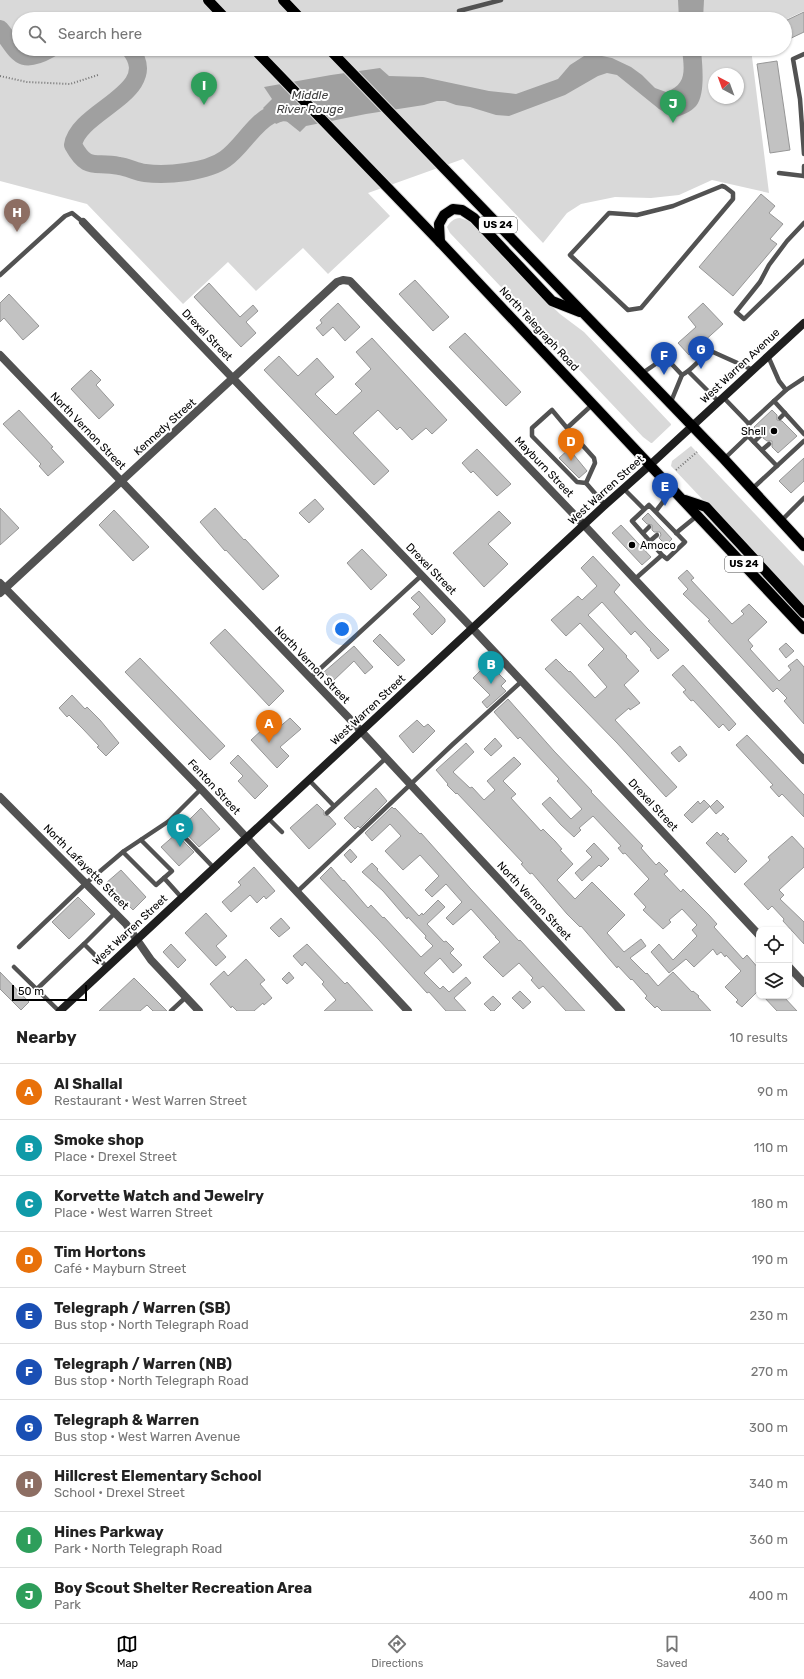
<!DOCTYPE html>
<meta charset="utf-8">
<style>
body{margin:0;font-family:Rubik,sans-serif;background:#f6f6f6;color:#222}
.controls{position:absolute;right:12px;bottom:12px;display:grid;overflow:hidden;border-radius:8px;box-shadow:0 1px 3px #0004}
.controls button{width:36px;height:36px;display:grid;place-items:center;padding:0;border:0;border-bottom:1px solid #e0e0e0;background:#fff;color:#222;font:20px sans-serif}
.compass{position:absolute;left:708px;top:68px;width:36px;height:36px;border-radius:50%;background:#fff;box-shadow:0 1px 3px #0004;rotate:319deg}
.scale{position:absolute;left:12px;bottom:10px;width:75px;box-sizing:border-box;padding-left:4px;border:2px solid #000;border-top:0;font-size:11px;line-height:14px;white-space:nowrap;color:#000;-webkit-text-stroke:3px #fff;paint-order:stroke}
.you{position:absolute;left:342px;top:629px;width:14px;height:14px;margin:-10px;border:3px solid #fff;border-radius:50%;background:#1a73e8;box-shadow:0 0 0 6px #1a73e833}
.badge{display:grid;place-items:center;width:26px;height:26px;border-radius:50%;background:#000;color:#fff;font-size:13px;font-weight:700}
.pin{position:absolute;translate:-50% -33px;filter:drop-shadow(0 1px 2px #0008)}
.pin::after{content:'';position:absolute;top:21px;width:14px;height:12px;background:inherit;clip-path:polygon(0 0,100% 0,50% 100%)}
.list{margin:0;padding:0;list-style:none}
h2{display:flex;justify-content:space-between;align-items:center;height:52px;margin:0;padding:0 16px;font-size:17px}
h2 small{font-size:13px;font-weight:400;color:#767676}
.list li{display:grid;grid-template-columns:26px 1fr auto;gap:12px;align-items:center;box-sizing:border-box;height:56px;padding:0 16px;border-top:1px solid #e0e0e0}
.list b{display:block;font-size:15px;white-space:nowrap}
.list p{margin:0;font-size:13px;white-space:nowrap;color:#767676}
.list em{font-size:13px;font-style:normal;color:#767676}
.icon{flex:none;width:22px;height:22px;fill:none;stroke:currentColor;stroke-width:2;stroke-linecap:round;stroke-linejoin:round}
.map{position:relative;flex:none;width:804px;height:1011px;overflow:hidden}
.search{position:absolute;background:#fff;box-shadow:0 1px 3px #0004;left:12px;right:12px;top:12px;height:44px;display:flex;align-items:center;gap:10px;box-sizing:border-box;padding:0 14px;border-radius:22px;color:#767676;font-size:15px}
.sheet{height:612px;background:#fff}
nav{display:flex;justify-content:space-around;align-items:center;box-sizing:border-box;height:56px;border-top:1px solid #e0e0e0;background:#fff;font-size:11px;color:#767676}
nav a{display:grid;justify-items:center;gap:2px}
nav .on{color:#000}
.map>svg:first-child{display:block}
.green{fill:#d9d9d9;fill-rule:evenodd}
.water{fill:#a0a0a0}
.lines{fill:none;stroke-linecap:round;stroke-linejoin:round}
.river{stroke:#a0a0a0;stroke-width:18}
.building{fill:#c2c2c2;stroke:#969696}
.primary-casing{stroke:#dbdbdb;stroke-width:12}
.path{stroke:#747474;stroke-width:2;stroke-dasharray:1 2;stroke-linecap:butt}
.lane{stroke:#525252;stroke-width:4.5}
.street{stroke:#525252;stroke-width:8}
.secondary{stroke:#1f1f1f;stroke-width:8}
.primary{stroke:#000;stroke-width:10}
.poi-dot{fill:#000;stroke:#fff;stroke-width:1.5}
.labels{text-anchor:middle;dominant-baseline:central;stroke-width:4;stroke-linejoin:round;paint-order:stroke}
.shield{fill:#fff;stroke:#4c4c4c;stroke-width:1}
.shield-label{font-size:10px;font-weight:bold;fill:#000}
.street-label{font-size:11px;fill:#000;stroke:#fff}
.poi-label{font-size:11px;fill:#000;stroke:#fff;text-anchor:end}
.water-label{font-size:12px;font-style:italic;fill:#414141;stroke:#fff}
</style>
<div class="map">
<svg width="804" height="1011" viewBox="0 0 804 1011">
<rect width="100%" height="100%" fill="#fff"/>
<!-- green -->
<g class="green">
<path d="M0,0H804V11L785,20L19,19V49H751L769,193L712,180L679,195L651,198L615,197L581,204L567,213L543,243L463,159L368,193L390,216L328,274L303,248L256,291L228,262L183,304L87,204L0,181ZM714,74H738V98H714Z"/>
<path d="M460,218L469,221L474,225L543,298L560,314L584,332L671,424V425L652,443H651L643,437L450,233L447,227C450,222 454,218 460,218Z"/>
<path d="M691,446L804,566V607L671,466L672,461Z"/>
</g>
<!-- water -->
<g class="water">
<path d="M678,0H704L703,19H679Z"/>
<path d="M682,49H701C702,63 706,94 696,106C691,112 682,115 674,118L659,109L617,75L607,73L598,76L565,95L509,116L496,115L470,107L456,105L445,101H437L424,105L366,114L306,126L300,132L285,120L276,124L263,108L272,99L264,87L331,75L380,68L389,76L423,77L489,91L516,94L558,79L570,65L584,56L597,55L612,58L631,67L642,75L655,88L666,92C688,84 684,69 682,49Z"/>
</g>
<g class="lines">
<!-- river -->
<g class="river">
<path d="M0,29C18,50 18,67 50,49"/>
<path d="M130,49C164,92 78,110 73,145C88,172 94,161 119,166C128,167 136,172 145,173C167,176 207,172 225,159C242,147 253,124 271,115C277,112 286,112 292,113"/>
</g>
</g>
<!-- building -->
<g class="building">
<path d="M804,12V32L785,41V21Z"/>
<path d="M777,61L790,150L770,153L757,64Z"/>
<path d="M761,194L775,206L769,213L783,224L770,239L777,244L733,296L699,267Z"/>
<path d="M415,280L449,317L433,331L399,294Z"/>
<path d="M209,283L240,317L253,305L258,311L246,322L256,333L241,347L194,297Z"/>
<path d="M9,294L39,326L23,340L4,318L0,322V303Z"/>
<path d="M338,303L360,327L345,341L333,327L323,336L316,328L322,323L320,320Z"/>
<path d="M703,303L723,324L689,355L678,343L696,327L688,317Z"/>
<path d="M465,333L521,392L506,406L449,347Z"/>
<path d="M372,338L447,420L432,434L426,428L412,440L400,427L397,430L378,410L353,433L389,471L374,485L264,370L279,356L298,376L317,358L334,377L315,394L336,415L362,391L355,384L371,369L356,352Z"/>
<path d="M91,370L101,380L96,385L114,405L99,419L71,389Z"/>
<path d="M19,410L53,447L51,448L64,462L48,476L39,466L41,464L3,424Z"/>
<path d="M772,410L777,415V420L782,421L797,436L778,453L772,447V441H767L763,438L764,433L762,431L758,432L754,427Z"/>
<path d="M477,449L511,484L497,496L473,471L471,473L462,463Z"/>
<path d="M569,449L587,471L579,478L559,458Z"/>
<path d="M804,458V481L791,493L779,481Z"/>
<path d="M315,499L324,509L309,523L299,513Z"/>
<path d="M0,508L19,528L0,545Z"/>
<path d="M215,508L244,540L245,539L279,576L263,590L226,550L225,551L200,522Z"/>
<path d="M114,510L149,547L133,561L99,525Z"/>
<path d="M499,511L511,523L488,544L508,564L484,587L453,553Z"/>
<path d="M648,513L672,539L666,545L659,538L661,535L660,532H654L652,530V525L647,524L642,519Z"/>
<path d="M621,525L651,557L642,565L612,533Z"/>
<path d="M362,549L387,575L371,590L347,563Z"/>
<path d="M593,556L620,585L614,592L647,628L669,650L658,659L650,650L651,649L635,631L631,635L602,602L588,615L627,656L626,657L639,671L624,685L640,703L630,710L629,708L615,720L677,787L666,797L617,743L545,669L556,659L569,672L570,671L595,698L607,687L588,665L604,649L580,623L566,636L551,620L578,596L582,600L597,586L581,568Z"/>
<path d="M687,570L694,578L691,580L732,624L744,614L741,611L749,604L767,622L748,640L753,646L750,649L779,681L791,670L788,666L797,659L804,667V724L784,701L787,698L777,688L773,692L708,621L710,620L683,594L688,589L678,578Z"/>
<path d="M419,591L445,619V622L432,635L413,614L420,607L411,598Z"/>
<path d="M225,629L284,691L269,706L210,643Z"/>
<path d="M380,634L405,660L398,666L373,641Z"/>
<path d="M786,643L794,651L786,658L779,649Z"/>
<path d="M354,646L373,667L365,674L354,661L333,681L324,672Z"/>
<path d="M140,658L225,746L210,760L125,672Z"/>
<path d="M488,663L506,681L501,686L506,691L487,708L482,702L490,695L473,678Z"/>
<path d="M683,665L736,724L729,731L723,724L719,728L693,700L691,701L683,692L686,690L672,675Z"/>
<path d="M72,695L85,709L87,707L100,720L119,743L106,756L97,747L99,746L83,729L69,715L67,717L59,708Z"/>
<path d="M508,699L554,751L592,791L591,792L643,846L641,848L656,865L659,862L668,871L664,874L681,892L683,889L709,915L717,924L714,927L743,959L747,955L759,969V990L742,1007L736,1002L738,1000L725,987L741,971L726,955L725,957L721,952L717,955L713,949L694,967L686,959L669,973L651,952L659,944L673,960L697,936L692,930L697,925L682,909L669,920L671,922L663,929L643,910L646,907L634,894L649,879L625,853L623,854L618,848L621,846L593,816L579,828L581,830L574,837L561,825L542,804L550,797L571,819L582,809L557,781L559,779L520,737L518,739L494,712Z"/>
<path d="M290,718L301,729L280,747L289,756L277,768L251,740L264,728L270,735Z"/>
<path d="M417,720L424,727L428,724L435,731L413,753L399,736Z"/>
<path d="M747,735L804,795V817L782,794L779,797L770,787L773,785L736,745Z"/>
<path d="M495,738L502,746L491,756L484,749Z"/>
<path d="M466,743L474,752L453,772L470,788L472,787L484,800L495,790L487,781L514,757L521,764L503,781L516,794L511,798L541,831L543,829L555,841L562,849L560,850L573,864L557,880L575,899L592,882L625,915L607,933L624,952L641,939L646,946L630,958L646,974L647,973L658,986L673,972L692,992L693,991L699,996L698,997L711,1011H662L657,1006L655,1008L645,998L647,996L632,979L631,980L618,966L617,968L581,926L580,927L567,914L532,873L530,874L521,864L523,863L457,793L456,794L447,785L448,784L436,770Z"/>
<path d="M680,746L687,755L679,762L671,753Z"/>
<path d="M238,755L268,786L255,799L238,781L243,776L230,763Z"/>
<path d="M376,788L387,801L360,828L358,826L355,829L344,818Z"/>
<path d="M704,800L710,806L692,823L684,815L698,801L700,804Z"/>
<path d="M717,800L724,807L716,814L710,807Z"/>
<path d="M317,804L324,811V815L329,816L336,824L309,849L290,828Z"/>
<path d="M392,807L394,809L395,808L420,834L421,833L470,888L519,941L520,940L585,1011H566L543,986L539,989L531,980L533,978L519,963L503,977L483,957L500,942L495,937H496L471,909L453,925L446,918L462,902L446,884L432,897L425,890L439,876L420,855L403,870L385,851L401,836L390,824L372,841L365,833Z"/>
<path d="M201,808L220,829L199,847L181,828Z"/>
<path d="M717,832L721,836L723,833L729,839L727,840L747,861L735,873L706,843Z"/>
<path d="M176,834L194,852L179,866L161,847Z"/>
<path d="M792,836L804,849V867L779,890L784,895L780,899L804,922V944L783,921L784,919L772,906L768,910L744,884L770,860L768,857Z"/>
<path d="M594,843L609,859L601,867L599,865L582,881L575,873L592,857L586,851Z"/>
<path d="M350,849L357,857L351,863L344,855Z"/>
<path d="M372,863L378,869L377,870L419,916L422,913L423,915L438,900L445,907L427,924L444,942L446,941L454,949L450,953L462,965L453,973L440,958L424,973L440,989L443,986L449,992L466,977L471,983L454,998L466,1011H446L429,992L427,993L379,940L320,878L331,867L343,881L344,880L368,908L371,905L383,918L384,917L421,957L433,946L425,938L426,936L408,917L407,919L383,891L362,872Z"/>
<path d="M254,867L275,891L266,899L264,896L257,903L250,895L231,912L222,902L241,885L238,882Z"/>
<path d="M121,870L146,897L133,910L106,883Z"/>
<path d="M78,897L95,914L69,939L52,922Z"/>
<path d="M206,913L227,936L216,946L226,957L216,966L185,933Z"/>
<path d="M281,918L290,928L279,937L270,928Z"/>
<path d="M171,944L186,960L178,968L163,952Z"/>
<path d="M307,944L345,984L347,982L373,1011H324L336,1000L322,984L324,982L305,962L302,966L293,956Z"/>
<path d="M246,959L265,980L260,984L272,998L264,1005L263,1003L254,1011H237L232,1006L231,1008L210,984L224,971L228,976Z"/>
<path d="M0,972L29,1002L21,1010L0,989Z"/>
<path d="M289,972L294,978L287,984L282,979Z"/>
<path d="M134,978L167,1011H153L147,1005L140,1011H99Z"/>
<path d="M520,991L531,1002L523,1009L512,998Z"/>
<path d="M493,996L501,1004L494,1011H491L484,1004Z"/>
<path d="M763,996H783L797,1011H777Z"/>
</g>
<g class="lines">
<defs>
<g id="primary">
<path d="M208,0L226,19"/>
<path d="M283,0L301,19"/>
<path d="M254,49L440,242L804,629"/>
<path d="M329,49L724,459L804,546"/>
<path d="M440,242L439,224L444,215L453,209L462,210L474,218L552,301L580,312"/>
<path d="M685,500L706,507L804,613"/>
</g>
</defs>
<!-- primary casing -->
<use href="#primary" class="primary-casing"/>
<!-- path -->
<g class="path">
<path d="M0,76L27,82L70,84L98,75"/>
<path d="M676,470L697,452"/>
</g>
<!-- lane -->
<g class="lane">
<path d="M459,11L501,0"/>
<path d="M804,54L793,59L800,99L804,154"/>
<path d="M804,166V176"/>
<path d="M779,173L804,176"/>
<path d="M722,186L725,187L733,193V199L641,308L628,310L570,255L609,213L637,215L673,206Z"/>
<path d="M804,223L787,241L769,265L760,282L736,312L744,319L804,261"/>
<path d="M0,275L65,216L72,213L83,222"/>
<path d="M768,356L779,381L786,390L804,378"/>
<path d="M689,372L718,401"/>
<path d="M641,374L660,361L667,359L682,375L670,404"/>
<path d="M682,375C694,369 700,356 713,352L753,370"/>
<path d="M723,397L749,424"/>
<path d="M774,401L804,434"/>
<path d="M593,404L567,428L594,458L595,463L586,483L605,505"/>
<path d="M780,418L785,413"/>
<path d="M567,428L552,410L532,428V436L577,482L586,483"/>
<path d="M754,442L761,435"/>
<path d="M762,450L769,444"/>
<path d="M724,459L748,436"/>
<path d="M777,466L748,436L749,424L786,390"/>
<path d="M624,489L644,509"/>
<path d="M752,489L804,441"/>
<path d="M656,511L673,489"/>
<path d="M781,521L804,498"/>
<path d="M643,533L649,527"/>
<path d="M676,533L698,515"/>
<path d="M650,541L657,535"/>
<path d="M635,579L662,555L632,521L649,505L685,542L667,559L662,555"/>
<path d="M310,678L422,575"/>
<path d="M309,780L334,806"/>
<path d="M201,789L169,821L214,868"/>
<path d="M327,813L385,759"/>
<path d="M268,818L282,832"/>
<path d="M123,852L156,885L172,871L141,840"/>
<path d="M164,878L182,898"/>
<path d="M297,892L452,745L522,681"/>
<path d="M19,947L85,884L124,851L169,821"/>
<path d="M14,967L59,1011"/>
<path d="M107,967L84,944L115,913"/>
<path d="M37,989L84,944"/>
<path d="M171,1011L186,997"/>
</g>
<!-- street -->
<g class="street">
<path d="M83,222L472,628L759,935"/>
<path d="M0,355L347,716L621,1011"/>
<path d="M0,583L201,789L408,1011"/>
<path d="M0,593L337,282L343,280L350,281L584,525L804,760"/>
<path d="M0,797L126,924L151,960L199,1011"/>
<path d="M789,967L804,983"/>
</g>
<!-- secondary -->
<path class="secondary" d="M60,1011L605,505L650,465L804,323"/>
<!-- primary -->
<use href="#primary" class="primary"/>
</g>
<!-- markers -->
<g class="poi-dot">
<circle cx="774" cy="431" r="4"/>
<circle cx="632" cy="545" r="4"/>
</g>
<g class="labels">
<!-- shield labels -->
<g class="shield">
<rect x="479" y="217" width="38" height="16" rx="3"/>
<rect x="725" y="556" width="38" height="16" rx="3"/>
</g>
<g class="shield-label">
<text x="498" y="225">US 24</text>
<text x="744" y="564">US 24</text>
</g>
<!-- street labels -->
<g class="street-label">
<text transform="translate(539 329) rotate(47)">North Telegraph Road</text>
<text transform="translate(207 335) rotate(46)">Drexel Street</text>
<text transform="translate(740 366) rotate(-43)">West Warren Avenue</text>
<text transform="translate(165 427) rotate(-42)">Kennedy Street</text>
<text transform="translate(88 431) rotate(46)">North Vernon Street</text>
<text transform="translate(544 467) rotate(46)">Mayburn Street</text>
<text transform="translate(606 490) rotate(-42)">West Warren Street</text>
<text transform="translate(431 569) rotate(46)">Drexel Street</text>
<text transform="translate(312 665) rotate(46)">North Vernon Street</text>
<text transform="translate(368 710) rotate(-43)">West Warren Street</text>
<text transform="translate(214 787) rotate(47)">Fenton Street</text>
<text transform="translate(653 805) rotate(47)">Drexel Street</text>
<text transform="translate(86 867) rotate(45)">North Lafayette Street</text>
<text transform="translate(534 901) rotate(47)">North Vernon Street</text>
<text transform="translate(130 930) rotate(-43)">West Warren Street</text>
</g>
<!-- poi labels -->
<g class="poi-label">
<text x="766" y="431">Shell</text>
<text x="640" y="545" text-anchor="start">Amoco</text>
</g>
<!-- water labels -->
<g class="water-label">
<text x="310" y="95">Middle<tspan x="310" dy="14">River Rouge</tspan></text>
</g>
</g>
</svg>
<div class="controls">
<button><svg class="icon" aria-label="locate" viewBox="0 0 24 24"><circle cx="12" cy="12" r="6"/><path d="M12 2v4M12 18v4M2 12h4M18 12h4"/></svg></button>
<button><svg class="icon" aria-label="layers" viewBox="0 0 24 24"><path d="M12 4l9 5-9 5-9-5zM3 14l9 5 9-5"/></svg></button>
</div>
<svg class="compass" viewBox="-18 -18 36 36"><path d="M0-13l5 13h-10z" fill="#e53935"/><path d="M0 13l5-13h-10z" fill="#767676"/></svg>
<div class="scale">50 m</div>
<div class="you"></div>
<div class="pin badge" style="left:269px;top:743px;background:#e8710a">A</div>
<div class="pin badge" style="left:491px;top:684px;background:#0f9aa8">B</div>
<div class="pin badge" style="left:180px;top:847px;background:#0f9aa8">C</div>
<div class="pin badge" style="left:571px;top:461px;background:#e8710a">D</div>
<div class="pin badge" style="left:665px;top:506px;background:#1a4fb4">E</div>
<div class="pin badge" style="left:664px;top:375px;background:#1a4fb4">F</div>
<div class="pin badge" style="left:701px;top:369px;background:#1a4fb4">G</div>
<div class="pin badge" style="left:17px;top:232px;background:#8d6e63">H</div>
<div class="pin badge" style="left:204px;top:105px;background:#2e9e5b">I</div>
<div class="pin badge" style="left:673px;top:123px;background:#2e9e5b">J</div>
<div class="search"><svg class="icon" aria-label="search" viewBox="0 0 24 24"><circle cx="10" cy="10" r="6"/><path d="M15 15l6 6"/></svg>Search here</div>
</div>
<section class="sheet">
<h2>Nearby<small>10 results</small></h2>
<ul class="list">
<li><span class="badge" style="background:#e8710a">A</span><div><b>Al Shallal</b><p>Restaurant · West Warren Street</p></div><em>90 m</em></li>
<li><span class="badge" style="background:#0f9aa8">B</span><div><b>Smoke shop</b><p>Place · Drexel Street</p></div><em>110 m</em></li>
<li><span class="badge" style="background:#0f9aa8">C</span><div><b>Korvette Watch and Jewelry</b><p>Place · West Warren Street</p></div><em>180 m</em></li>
<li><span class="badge" style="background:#e8710a">D</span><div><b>Tim Hortons</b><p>Café · Mayburn Street</p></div><em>190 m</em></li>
<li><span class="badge" style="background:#1a4fb4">E</span><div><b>Telegraph / Warren (SB)</b><p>Bus stop · North Telegraph Road</p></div><em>230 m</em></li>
<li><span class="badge" style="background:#1a4fb4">F</span><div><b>Telegraph / Warren (NB)</b><p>Bus stop · North Telegraph Road</p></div><em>270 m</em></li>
<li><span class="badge" style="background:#1a4fb4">G</span><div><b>Telegraph &amp; Warren</b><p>Bus stop · West Warren Avenue</p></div><em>300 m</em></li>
<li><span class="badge" style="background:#8d6e63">H</span><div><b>Hillcrest Elementary School</b><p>School · Drexel Street</p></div><em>340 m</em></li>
<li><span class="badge" style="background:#2e9e5b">I</span><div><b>Hines Parkway</b><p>Park · North Telegraph Road</p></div><em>360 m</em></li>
<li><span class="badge" style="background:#2e9e5b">J</span><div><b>Boy Scout Shelter Recreation Area</b><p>Park</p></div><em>400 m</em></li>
</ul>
</section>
<nav>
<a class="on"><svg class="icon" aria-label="map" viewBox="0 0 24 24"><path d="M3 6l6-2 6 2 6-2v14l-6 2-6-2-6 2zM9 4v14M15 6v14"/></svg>Map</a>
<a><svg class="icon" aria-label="directions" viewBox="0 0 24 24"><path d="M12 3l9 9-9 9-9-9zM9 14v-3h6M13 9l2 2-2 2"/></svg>Directions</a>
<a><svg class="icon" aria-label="saved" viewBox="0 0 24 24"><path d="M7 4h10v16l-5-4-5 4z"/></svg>Saved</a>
</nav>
